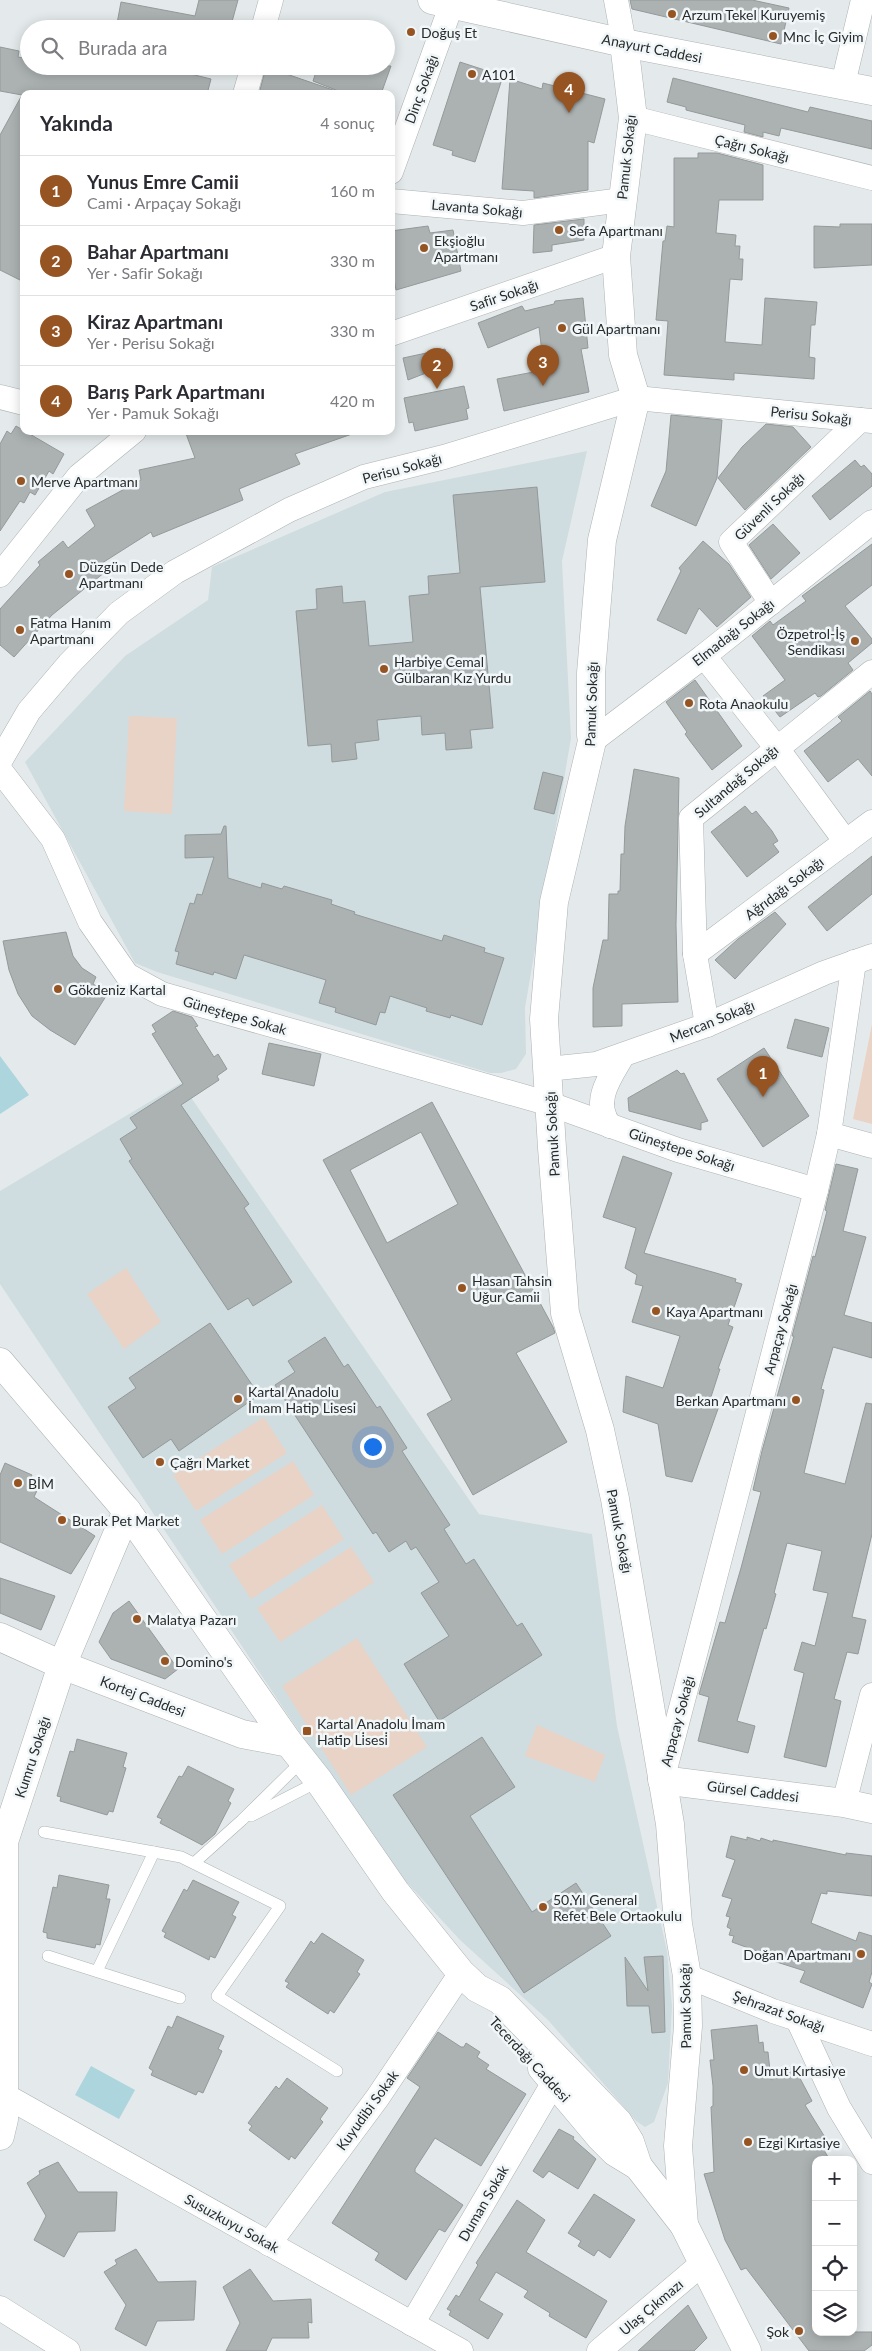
<!DOCTYPE html>
<html lang="tr">
<meta charset="utf-8">
<style>
body{margin:0;font-family:Lato,sans-serif;background:#f2f2f3;color:#2b2b33}
.controls{position:absolute;right:15px;bottom:15px;display:grid;overflow:hidden;border-radius:10px;box-shadow:0 2px 12px #0003}
.controls button{width:45px;height:45px;display:grid;place-items:center;padding:0;border:0;border-bottom:1px solid #e1e1e2;background:#fff;color:#2b2b33;font:25px sans-serif}
.you{position:absolute;left:372px;top:1446px;width:18px;height:18px;margin:-12px;border:4px solid #fff;border-radius:50%;background:#1a73e8;box-shadow:0 0 0 8px #1a73e833}
.badge{display:grid;place-items:center;width:32px;height:32px;border-radius:50%;background:#965422;color:#fff;font-size:16px;font-weight:700}
.pin{position:absolute;translate:-50% -41px;filter:drop-shadow(0 1px 2px #0008)}
.pin::after{content:'';position:absolute;top:26px;width:18px;height:15px;background:inherit;clip-path:polygon(0 0,100% 0,50% 100%)}
.list{margin:0;padding:0;list-style:none}
h2{display:flex;justify-content:space-between;align-items:center;height:65px;margin:0;padding:0 20px;font-size:21px}
h2 small{font-size:16px;font-weight:400;color:#7c7c81}
.list li{display:grid;grid-template-columns:32px 1fr auto;gap:15px;align-items:center;box-sizing:border-box;height:70px;padding:0 20px;border-top:1px solid #e1e1e2}
.list b{display:block;font-size:19px;white-space:nowrap}
.list p{margin:0;font-size:16px;white-space:nowrap;color:#7c7c81}
.list em{font-size:16px;font-style:normal;color:#7c7c81}
.icon{flex:none;width:28px;height:28px;fill:none;stroke:currentColor;stroke-width:2;stroke-linecap:round;stroke-linejoin:round}
.map{position:relative;flex:none;width:872px;height:2351px;overflow:hidden}
.search{position:absolute;background:#fff;box-shadow:0 2px 12px #0003;left:20px;top:20px;width:375px;height:55px;display:flex;align-items:center;gap:12px;box-sizing:border-box;padding:0 18px;border-radius:28px;color:#7c7c81;font-size:19px}
.panel{position:absolute;background:#fff;box-shadow:0 2px 12px #0003;left:20px;top:90px;width:375px;height:345px;border-radius:10px}
.map>svg:first-child{display:block}
.built{fill:#cfdde0}
.green{fill:#e9d3c6}
.water{fill:#acd5dd}
.building{fill:#acb1b2;stroke:#94999a;fill-rule:evenodd}
.lines{fill:none;stroke-linecap:round;stroke-linejoin:round}
.lane-casing{stroke:#adb2b3;stroke-width:12}
.street-casing{stroke:#adb2b3;stroke-width:25}
.secondary-casing{stroke:#adb2b3;stroke-width:29}
.lane{stroke:#fff;stroke-width:11}
.street{stroke:#fff;stroke-width:24}
.secondary{stroke:#fff;stroke-width:28}
.poi-dot{fill:#965422;stroke:#f1f7f8;stroke-width:2}
.labels{text-anchor:middle;dominant-baseline:central;stroke-width:5;stroke-linejoin:round;paint-order:stroke}
.poi-label{font-size:14px;fill:#282a2b;stroke:#f1f7f8;text-anchor:start}
.street-label{font-size:14px;fill:#282a2b;stroke:#f1f7f8}
</style>
<div class="map">
<svg width="872" height="2351" viewBox="0 0 872 2351">
<rect width="100%" height="100%" fill="#e4eaeb"/>
<!-- built -->
<g class="built">
<path d="M587,451L562,561L571,738L525,1008L526,1054L516,1069L501,1073H490L157,972L135,963L25,762L125,656L208,600L212,567L385,492Z"/>
<path d="M181,1083L479,1514L592,1534L617,1726L667,1951L672,2006L668,2083L654,2122L645,2127L636,2121L548,2020L460,1940L399,1874L346,1802L0,1284V1191Z"/>
</g>
<!-- green -->
<g class="green">
<path d="M129,716L177,718L172,814L124,811Z"/>
<path d="M872,1024V1124L853,1119Z"/>
<path d="M126,1268L161,1322L124,1349L87,1294Z"/>
<path d="M264,1417L287,1453L196,1511L173,1475Z"/>
<path d="M293,1461L314,1495L222,1554L200,1520Z"/>
<path d="M322,1505L344,1539L251,1599L229,1565Z"/>
<path d="M351,1547L374,1582L280,1642L257,1608Z"/>
<path d="M357,1638L427,1747L351,1795L282,1686Z"/>
<path d="M537,1725L605,1755L595,1782L525,1756Z"/>
</g>
<!-- water -->
<g class="water">
<path d="M0,1056L29,1095L0,1114Z"/>
<path d="M91,2066L135,2090L119,2119L75,2095Z"/>
</g>
<!-- building -->
<g class="building">
<path d="M199,0H238L230,29H116L121,2L195,16Z"/>
<path d="M630,0H752L789,8L781,44L632,9Z"/>
<path d="M0,47L19,51L18,57L29,59V66H68L103,73L104,66H158L211,79L207,94H24V282L0,270V135L22,95L0,91Z"/>
<path d="M460,62L503,76L475,162L452,155L453,151L433,145Z"/>
<path d="M318,66H391L381,94H346L313,81Z"/>
<path d="M266,67L336,91L335,94H259Z"/>
<path d="M673,78L808,112L810,107L872,121V149L781,128L779,136L763,132V137L744,132L745,125L686,110V107L667,102Z"/>
<path d="M510,79L542,89L543,83L605,99L594,143L588,141V190L534,198V191L502,189Z"/>
<path d="M698,153H717L763,165V200H719L716,233L736,235L735,246H740L739,259H743L742,280L730,279L725,342L762,345L765,298L817,302L815,325H811L809,357L815,358L814,379L734,373V380L664,375L668,321L656,320L663,241H665L667,226L674,227V158H698Z"/>
<path d="M584,219V240L552,245V251L533,253L534,225Z"/>
<path d="M840,224H872V265L814,268V226L840,227Z"/>
<path d="M428,226L430,233L453,230L461,271L396,290L391,264V231Z"/>
<path d="M583,298L588,348L581,349L589,392L504,411L497,379L544,370L539,327L488,348L478,323L522,306L525,311L554,304L555,301Z"/>
<path d="M445,349L449,364L408,380L403,358Z"/>
<path d="M464,386L469,408L466,409L468,419L415,431L413,422L409,423L404,398Z"/>
<path d="M671,415L722,420L717,478L696,526L651,506L666,471Z"/>
<path d="M766,424L793,427L811,447L745,510L718,478L742,447Z"/>
<path d="M16,426L64,454L53,474L49,471L35,495L30,492L24,503L20,501L0,531V444L7,431L11,434Z"/>
<path d="M185,431H352V434L295,454L300,464L239,489L243,500L153,537L151,532L99,565L105,572L52,615L14,657L0,645V609L40,565L38,562L63,541L68,548L95,526L86,510L141,480L139,470L195,458Z"/>
<path d="M855,460L861,467L864,465L872,474V486L830,520L812,496Z"/>
<path d="M537,487L545,582L480,587L493,728L470,730L472,748L446,750L445,733L422,735L421,716L377,720L379,740L355,743L357,759L332,762L331,744L308,746L296,611L317,609L316,589L342,586L343,603L365,601L369,646L413,642L409,596L429,594L428,576L460,573L453,495Z"/>
<path d="M773,524L800,553L771,579L749,545Z"/>
<path d="M703,541L729,564L751,597L717,627L699,608L686,634L657,620L681,571L679,568Z"/>
<path d="M872,544V585L845,606L872,639V643L848,663L853,670L821,696L818,697L815,693L780,717L763,696L785,680L752,636L770,621L773,625L806,601L802,596Z"/>
<path d="M695,680L742,746L712,770L690,741L685,734L687,732L666,702Z"/>
<path d="M870,691L872,694V776L858,759L828,782L804,751L842,721L838,717Z"/>
<path d="M634,769L679,778L676,925L678,1002L622,1004V1026L593,1027V988L603,940H608L609,894H618V891H620L621,854H624L625,826Z"/>
<path d="M543,772L563,777L554,814L534,809Z"/>
<path d="M745,806L752,814L756,811L772,831L778,841L773,844L779,852L747,877L711,832Z"/>
<path d="M224,826H226L228,878L261,888L262,883L282,889L284,886L332,900L331,904L355,912L354,914L442,941L444,935L485,948L484,952L504,958L482,1025L451,1015L450,1018L426,1011L427,1008L390,996L385,1013L380,1012L376,1025L335,1012L336,1008L319,1003L326,980L244,955L236,979L214,972L213,975L176,964L179,952L175,951L190,903L194,904L197,894L202,895L214,857L185,858V835L221,834Z"/>
<path d="M872,856V894L827,931L808,907Z"/>
<path d="M775,912L786,924L735,979L715,960L738,939Z"/>
<path d="M66,932L73,956L82,968L96,977L93,984L108,993L75,1045L50,1030L32,1016L18,994L9,970L3,941Z"/>
<path d="M173,1011L192,1017L198,1026L195,1027L214,1057L218,1054L227,1069L217,1076L219,1080L181,1105L249,1204L244,1208L292,1282L253,1306L248,1298L228,1310L129,1161L132,1159L120,1139L137,1128L130,1118L183,1084L152,1034L156,1032L152,1025Z"/>
<path d="M795,1019L829,1028L822,1057L787,1048Z"/>
<path d="M269,1043L321,1054L314,1086L262,1074Z"/>
<path d="M764,1048L809,1116L763,1147L717,1079Z"/>
<path d="M677,1070L681,1074L684,1073L708,1121L701,1123V1130L629,1111L628,1098Z"/>
<path d="M432,1102L553,1327L555,1333L516,1353L567,1442L473,1495L427,1414L452,1400L323,1160ZM421,1132L458,1204L387,1243L350,1170Z"/>
<path d="M623,1156L672,1173L644,1253L716,1273L736,1279L735,1282L742,1284L728,1325L733,1327L718,1369H720L709,1403L719,1406L692,1482L666,1476L658,1424L623,1412L626,1376L663,1388L680,1336L632,1322L643,1286L635,1284L637,1275L625,1268L636,1228L603,1217Z"/>
<path d="M836,1164L858,1169L843,1231L866,1237L844,1315L872,1323V1358L833,1347L821,1389L824,1390L804,1473L845,1484L866,1403L872,1404V1534L852,1617L866,1620L858,1654L847,1652L834,1699L841,1701L826,1767L784,1757L804,1673L794,1670L802,1642L815,1646L828,1593L813,1590L822,1551L787,1543L774,1593L776,1594L766,1629L764,1628L737,1721L755,1726L748,1753L698,1741L709,1697L699,1694L720,1622L725,1623L741,1568L761,1492L753,1490L762,1451L794,1336H792L813,1256L815,1257L827,1211L825,1210Z"/>
<path d="M210,1323L259,1395L179,1451L171,1439L143,1458L108,1407L136,1388L129,1378Z"/>
<path d="M325,1337L344,1367L348,1364L377,1408L380,1406L407,1448L402,1451L450,1525L444,1529L466,1564L474,1559L517,1626L522,1623L542,1655L439,1721L404,1664L449,1636L421,1593L439,1582L416,1547L411,1550L406,1541L389,1552L376,1532L373,1534L275,1385L295,1372L288,1361Z"/>
<path d="M5,1463L32,1475L31,1477L41,1482L34,1497L95,1536L71,1574L0,1542V1475Z"/>
<path d="M0,1578L55,1596L41,1630L0,1613Z"/>
<path d="M129,1601L178,1669L165,1679L111,1659L99,1642L113,1613Z"/>
<path d="M482,1737L515,1787L470,1816L532,1912L576,1883L611,1936L524,1993L393,1795Z"/>
<path d="M77,1739L127,1753L123,1767L126,1768L113,1812L109,1811L107,1815L60,1801L61,1797L57,1796L70,1751L74,1752Z"/>
<path d="M188,1766L234,1789L228,1801L231,1803L215,1834L202,1845L160,1823L162,1819L157,1817L179,1776L182,1777Z"/>
<path d="M731,1836L747,1840V1837L760,1841L761,1838L773,1842V1840L846,1855V1853L872,1856V1896L827,1891V1894L821,1893L811,1923L856,1941L859,1932L872,1936V1972L869,1982L872,1984L863,2008L800,1982L805,1971L764,1958L765,1954L732,1942L734,1936L729,1935L731,1929L727,1927L730,1917L726,1916L732,1899L722,1896L735,1860L726,1857Z"/>
<path d="M59,1875L109,1885L106,1899H110L100,1945L96,1944L95,1948L47,1938V1933L43,1932L53,1887L57,1888Z"/>
<path d="M193,1880L239,1902L232,1915L236,1917L215,1958L210,1956L209,1960L164,1937L166,1933L162,1931L184,1889L187,1891Z"/>
<path d="M322,1933L364,1960L357,1972L360,1974L334,2013L330,2010L328,2014L286,1987L289,1983L285,1981L311,1941L314,1944Z"/>
<path d="M663,1956L665,2032L652,2033L649,2006H627L625,1957L648,1991L644,1957Z"/>
<path d="M177,2016L224,2036L218,2049L222,2051L203,2093L198,2091L196,2095L151,2075L153,2071L149,2068L168,2026L172,2028Z"/>
<path d="M757,2025L759,2043L763,2042L764,2052H768L771,2080L794,2067L812,2101L805,2105L831,2147L825,2152L830,2160H816V2332H872V2345L864,2351H809L746,2268L741,2270L725,2240L704,2174L714,2172L711,2107L713,2106V2086L710,2060H714L711,2030Z"/>
<path d="M438,2032L461,2047H464L466,2043L480,2052L477,2057L489,2065L486,2069L526,2094L481,2166L435,2138L415,2169V2172L463,2205L445,2232L439,2229L406,2280L375,2260L379,2253L332,2223L420,2087L407,2078Z"/>
<path d="M287,2078L328,2108L320,2119L323,2122L295,2159L291,2156L289,2160L249,2130L252,2126L248,2123L276,2086L279,2089Z"/>
<path d="M559,2129L574,2137L573,2139L596,2159L578,2189L549,2171L543,2178L533,2171Z"/>
<path d="M58,2162L78,2192H117L115,2231L78,2232L64,2257L34,2240L46,2216L27,2183L40,2174L39,2171Z"/>
<path d="M594,2194L635,2220L610,2258L598,2250L594,2256L578,2246L581,2241L568,2233Z"/>
<path d="M517,2200L545,2220L526,2252L607,2301L586,2338L549,2316L550,2313L524,2297L528,2291L496,2272L479,2300L503,2314L488,2339L449,2315L451,2311L447,2309L456,2295L459,2297L478,2265L476,2263Z"/>
<path d="M136,2249L158,2282L196,2281L194,2320L157,2321L146,2346L115,2329L126,2305L104,2272L117,2264L115,2260Z"/>
<path d="M250,2269L273,2301L311,2299L312,2323L308,2322L309,2338H272L266,2351H226L240,2323L223,2287Z"/>
<path d="M688,2305L707,2338L694,2351H638Z"/>
</g>
<g class="lines">
<defs>
<g id="lane">
<path d="M251,1816L319,1781"/>
<path d="M44,1832L181,1857L280,1906L217,1996L337,2071"/>
<path d="M194,1863L242,1820L302,1761"/>
<path d="M48,1956L180,1998"/>
<path d="M97,1971L154,1852"/>
</g>
<g id="street">
<path d="M616,0L624,43"/>
<path d="M263,29L271,0"/>
<path d="M843,84L863,0"/>
<path d="M245,94L253,66"/>
<path d="M633,118L872,178"/>
<path d="M391,172L451,6"/>
<path d="M391,201L523,213L622,200"/>
<path d="M391,334L616,256"/>
<path d="M0,397L24,403"/>
<path d="M0,575L79,476L134,431"/>
<path d="M771,603L731,542L860,420"/>
<path d="M704,656L776,747L846,842"/>
<path d="M592,741L704,656L872,522"/>
<path d="M0,761L29,711L69,664L119,613L175,572L289,510L364,477L444,457L636,398L872,421"/>
<path d="M0,770L53,839L90,922L127,975L162,994L550,1104L678,1150L816,1190"/>
<path d="M695,954L872,822"/>
<path d="M707,1025L695,954L691,818L872,672"/>
<path d="M548,1069L596,1064L707,1025L824,973L872,956"/>
<path d="M610,1126C591,1102 610,1077 623,1055"/>
<path d="M829,1134L872,1146"/>
<path d="M663,1777L816,1190L829,1134L854,962"/>
<path d="M844,1803L872,1695"/>
<path d="M687,1976L773,2011L872,2044"/>
<path d="M798,2020L839,2108L872,2162"/>
<path d="M4,2095L461,2351"/>
<path d="M269,2244L378,2097L461,1973"/>
<path d="M0,2308L68,2351"/>
<path d="M412,2324L554,2082"/>
<path d="M599,2351L703,2263"/>
</g>
<g id="secondary">
<path d="M432,0L624,43L872,91"/>
<path d="M624,43L633,118L616,256L623,355L636,398L602,540L591,673V735L592,741L554,902L544,1019L552,1148L565,1313L600,1430L615,1499L670,1824L678,1924L687,1976L688,2026L678,2146L684,2225"/>
<path d="M0,1362L127,1511L289,1743L319,1781L395,1891L461,1973L477,1988L500,2000L618,2122L630,2142L638,2166"/>
<path d="M0,1637L62,1665L242,1734L289,1743"/>
<path d="M662,1780L844,1803L872,1809"/>
<path d="M542,2068L600,2137L615,2152L638,2166L684,2225L747,2351"/>
<path d="M0,2136L4,2119V1842L62,1665L127,1511"/>
</g>
</defs>
<!-- lane casing -->
<use href="#lane" class="lane-casing"/>
<!-- street casing -->
<use href="#street" class="street-casing"/>
<!-- secondary casing -->
<use href="#secondary" class="secondary-casing"/>
<!-- lane -->
<use href="#lane" class="lane"/>
<!-- street -->
<use href="#street" class="street"/>
<!-- secondary -->
<use href="#secondary" class="secondary"/>
</g>
<!-- markers -->
<g class="poi-dot">
<circle cx="672" cy="14" r="5"/>
<circle cx="411" cy="32" r="5"/>
<circle cx="773" cy="36" r="5"/>
<circle cx="472" cy="74" r="5"/>
<circle cx="559" cy="230" r="5"/>
<circle cx="424" cy="248" r="5"/>
<circle cx="562" cy="328" r="5"/>
<circle cx="21" cy="481" r="5"/>
<circle cx="69" cy="574" r="5"/>
<circle cx="20" cy="630" r="5"/>
<circle cx="855" cy="641" r="5"/>
<circle cx="384" cy="669" r="5"/>
<circle cx="689" cy="703" r="5"/>
<circle cx="58" cy="989" r="5"/>
<circle cx="462" cy="1288" r="5"/>
<circle cx="656" cy="1311" r="5"/>
<circle cx="238" cy="1399" r="5"/>
<circle cx="796" cy="1400" r="5"/>
<circle cx="160" cy="1462" r="5"/>
<circle cx="18" cy="1483" r="5"/>
<circle cx="62" cy="1520" r="5"/>
<circle cx="137" cy="1619" r="5"/>
<circle cx="165" cy="1661" r="5"/>
<rect x="302" y="1726" width="10" height="10" rx="2.5"/>
<circle cx="543" cy="1907" r="5"/>
<circle cx="861" cy="1954" r="5"/>
<circle cx="744" cy="2070" r="5"/>
<circle cx="748" cy="2142" r="5"/>
<circle cx="799" cy="2331" r="5"/>
</g>
<g class="labels">
<!-- poi labels -->
<g class="poi-label">
<text x="682" y="14">Arzum Tekel Kuruyemiş</text>
<text x="421" y="32">Doğuş Et</text>
<text x="783" y="36">Mnc İç Giyim</text>
<text x="482" y="74">A101</text>
<text x="569" y="230">Sefa Apartmanı</text>
<text x="434" y="240">Ekşioğlu<tspan x="434" dy="16">Apartmanı</tspan></text>
<text x="572" y="328">Gül Apartmanı</text>
<text x="31" y="481">Merve Apartmanı</text>
<text x="79" y="566">Düzgün Dede<tspan x="79" dy="16">Apartmanı</tspan></text>
<text x="30" y="622">Fatma Hanım<tspan x="30" dy="16">Apartmanı</tspan></text>
<text x="845" y="633" text-anchor="end">Özpetrol-İş<tspan x="845" dy="16">Sendikası</tspan></text>
<text x="394" y="661">Harbiye Cemal<tspan x="394" dy="16">Gülbaran Kız Yurdu</tspan></text>
<text x="699" y="703">Rota Anaokulu</text>
<text x="68" y="989">Gökdeniz Kartal</text>
<text x="472" y="1280">Hasan Tahsin<tspan x="472" dy="16">Uğur Camii</tspan></text>
<text x="666" y="1311">Kaya Apartmanı</text>
<text x="248" y="1391">Kartal Anadolu<tspan x="248" dy="16">İmam Hatip Lisesi</tspan></text>
<text x="786" y="1400" text-anchor="end">Berkan Apartmanı</text>
<text x="170" y="1462">Çağrı Market</text>
<text x="28" y="1483">BİM</text>
<text x="72" y="1520">Burak Pet Market</text>
<text x="147" y="1619">Malatya Pazarı</text>
<text x="175" y="1661">Domino's</text>
<text x="317" y="1723">Kartal Anadolu İmam<tspan x="317" dy="16">Hati̇p Li̇sesi̇</tspan></text>
<text x="553" y="1899">50.Yıl General<tspan x="553" dy="16">Refet Bele Ortaokulu</tspan></text>
<text x="851" y="1954" text-anchor="end">Doğan Apartmanı</text>
<text x="754" y="2070">Umut Kırtasiye</text>
<text x="758" y="2142">Ezgi Kırtasiye</text>
<text x="789" y="2331" text-anchor="end">Şok</text>
</g>
<!-- street labels -->
<g class="street-label">
<text transform="translate(652 48) rotate(11)">Anayurt Caddesi</text>
<text transform="translate(421 89) rotate(-70)">Dinç Sokağı</text>
<text transform="translate(752 148) rotate(14)">Çağrı Sokağı</text>
<text transform="translate(626 157) rotate(-84)">Pamuk Sokağı</text>
<text transform="translate(477 208) rotate(5)">Lavanta Sokağı</text>
<text transform="translate(504 295) rotate(-19)">Safir Sokağı</text>
<text transform="translate(811 415) rotate(6)">Perisu Sokağı</text>
<text transform="translate(402 468) rotate(-15)">Perisu Sokağı</text>
<text transform="translate(769 506) rotate(-44)">Güvenli Sokağı</text>
<text transform="translate(733 632) rotate(-38)">Elmadağı Sokağı</text>
<text transform="translate(591 704) rotate(-88)">Pamuk Sokağı</text>
<text transform="translate(736 781) rotate(-40)">Sultandağ Sokağı</text>
<text transform="translate(784 888) rotate(-37)">Ağrıdağı Sokağı</text>
<text transform="translate(235 1015) rotate(16)">Güneştepe Sokak</text>
<text transform="translate(712 1021) rotate(-22)">Mercan Sokağı</text>
<text transform="translate(552 1134) rotate(-93)">Pamuk Sokağı</text>
<text transform="translate(682 1149) rotate(18)">Güneştepe Sokağı</text>
<text transform="translate(780 1329) rotate(-75)">Arpaçay Sokağı</text>
<text transform="translate(620 1531) rotate(79)">Pamuk Sokağı</text>
<text transform="translate(143 1696) rotate(21)">Kortej Caddesi</text>
<text transform="translate(677 1721) rotate(-75)">Arpaçay Sokağı</text>
<text transform="translate(32 1757) rotate(-72)">Kumru Sokağı</text>
<text transform="translate(753 1791) rotate(7)">Gürsel Caddesi</text>
<text transform="translate(685 2006) rotate(-91)">Pamuk Sokağı</text>
<text transform="translate(779 2011) rotate(20)">Şehrazat Sokağı</text>
<text transform="translate(530 2059) rotate(47)">Tecerdağı Caddesi</text>
<text transform="translate(367 2110) rotate(-54)">Kuyudibi Sokak</text>
<text transform="translate(483 2203) rotate(-60)">Duman Sokak</text>
<text transform="translate(232 2223) rotate(29)">Susuzkuyu Sokak</text>
<text transform="translate(651 2307) rotate(-40)">Ulaş Çıkmazı</text>
</g>
</g>
</svg>
<div class="controls">
<button>+</button>
<button>−</button>
<button><svg class="icon" aria-label="locate" viewBox="0 0 24 24"><circle cx="12" cy="12" r="6"/><path d="M12 2v4M12 18v4M2 12h4M18 12h4"/></svg></button>
<button><svg class="icon" aria-label="layers" viewBox="0 0 24 24"><path d="M12 4l9 5-9 5-9-5zM3 14l9 5 9-5"/></svg></button>
</div>
<div class="you"></div>
<div class="pin badge" style="left:763px;top:1097px">1</div>
<div class="pin badge" style="left:437px;top:389px">2</div>
<div class="pin badge" style="left:543px;top:386px">3</div>
<div class="pin badge" style="left:569px;top:113px">4</div>
<div class="search"><svg class="icon" aria-label="search" viewBox="0 0 24 24"><circle cx="10" cy="10" r="6"/><path d="M15 15l6 6"/></svg>Burada ara</div>
<section class="panel">
<h2>Yakında<small>4 sonuç</small></h2>
<ul class="list">
<li><span class="badge">1</span><div><b>Yunus Emre Camii</b><p>Cami · Arpaçay Sokağı</p></div><em>160 m</em></li>
<li><span class="badge">2</span><div><b>Bahar Apartmanı</b><p>Yer · Safir Sokağı</p></div><em>330 m</em></li>
<li><span class="badge">3</span><div><b>Kiraz Apartmanı</b><p>Yer · Perisu Sokağı</p></div><em>330 m</em></li>
<li><span class="badge">4</span><div><b>Barış Park Apartmanı</b><p>Yer · Pamuk Sokağı</p></div><em>420 m</em></li>
</ul>
</section>
</div>
